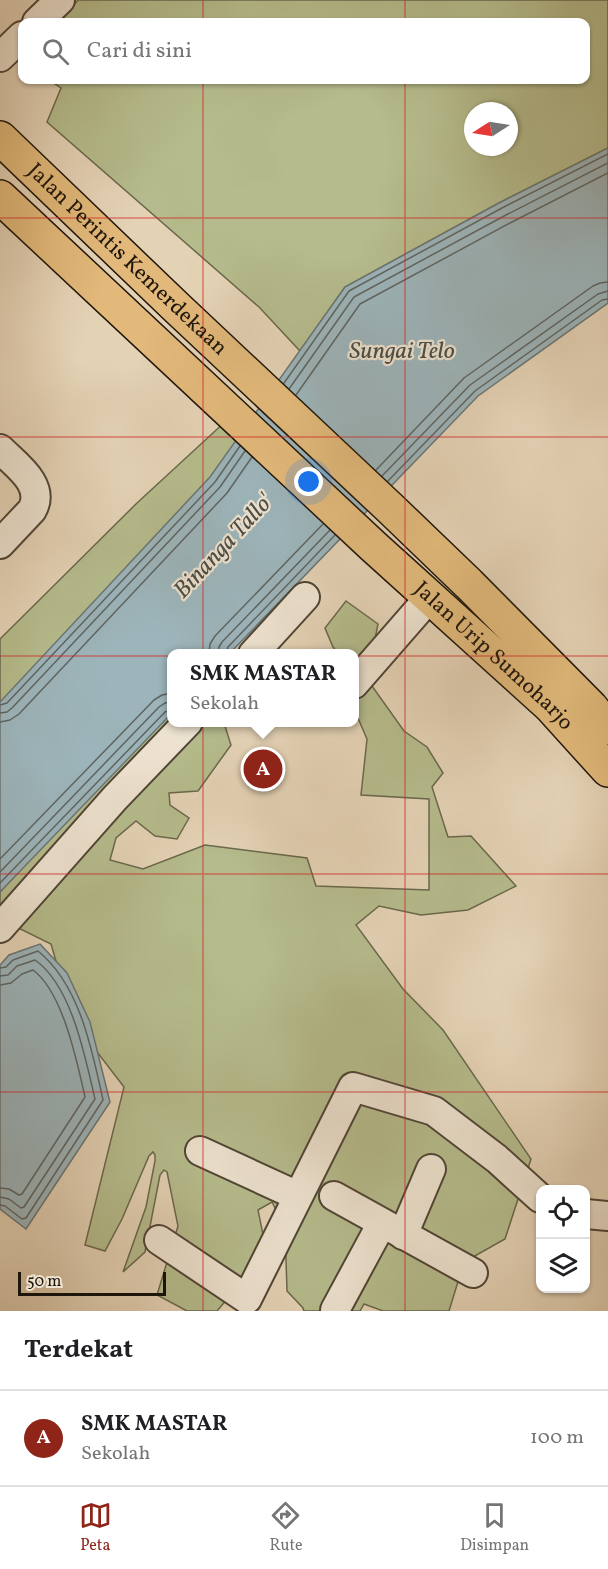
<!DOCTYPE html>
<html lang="id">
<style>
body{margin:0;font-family:Vollkorn,serif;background:#f2f2f2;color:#202124}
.controls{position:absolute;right:18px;bottom:18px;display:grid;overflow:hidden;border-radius:12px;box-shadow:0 2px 4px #0004}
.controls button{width:54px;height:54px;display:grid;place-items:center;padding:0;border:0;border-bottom:2px solid #e0e0e0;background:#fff;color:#202124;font:30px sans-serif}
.compass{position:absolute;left:464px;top:102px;width:54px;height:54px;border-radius:50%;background:#fff;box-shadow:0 2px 4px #0004;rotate:258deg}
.scale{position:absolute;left:18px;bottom:15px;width:148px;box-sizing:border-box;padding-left:6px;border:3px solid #1f160b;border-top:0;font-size:16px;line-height:21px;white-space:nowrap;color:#1f160b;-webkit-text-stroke:4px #ede2cf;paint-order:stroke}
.you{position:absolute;left:309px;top:482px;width:21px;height:21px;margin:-15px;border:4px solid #fff;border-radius:50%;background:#1a73e8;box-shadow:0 0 0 9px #1a73e833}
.badge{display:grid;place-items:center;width:39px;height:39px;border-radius:50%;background:#8f2418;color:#fff;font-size:20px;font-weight:700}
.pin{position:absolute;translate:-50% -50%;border:3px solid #fff;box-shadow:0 2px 6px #0006}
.popup{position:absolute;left:167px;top:649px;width:192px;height:78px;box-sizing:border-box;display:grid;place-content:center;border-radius:12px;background:#fff;filter:drop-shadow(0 2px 4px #0005);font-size:20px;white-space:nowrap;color:#757577}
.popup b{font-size:22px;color:#202124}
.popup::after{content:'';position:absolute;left:50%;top:100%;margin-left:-12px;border:12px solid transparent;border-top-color:#fff}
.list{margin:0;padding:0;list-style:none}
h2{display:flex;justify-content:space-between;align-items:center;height:78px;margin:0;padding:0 24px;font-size:26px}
h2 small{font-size:20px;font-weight:400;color:#757577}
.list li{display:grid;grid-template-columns:39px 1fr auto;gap:18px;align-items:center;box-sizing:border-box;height:96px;padding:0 24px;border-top:2px solid #e0e0e0}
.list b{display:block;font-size:22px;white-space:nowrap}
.list p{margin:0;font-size:20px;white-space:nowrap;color:#757577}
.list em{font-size:20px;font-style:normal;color:#757577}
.icon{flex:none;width:33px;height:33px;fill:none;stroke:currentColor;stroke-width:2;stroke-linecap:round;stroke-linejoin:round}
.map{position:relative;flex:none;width:608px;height:1311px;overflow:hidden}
.search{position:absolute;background:#fff;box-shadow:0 2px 4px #0004;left:18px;right:18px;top:18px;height:66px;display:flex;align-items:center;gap:15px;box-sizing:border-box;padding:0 21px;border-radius:12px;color:#757577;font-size:22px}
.sheet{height:174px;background:#fff}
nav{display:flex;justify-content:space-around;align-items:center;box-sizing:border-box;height:84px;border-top:2px solid #e0e0e0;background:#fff;font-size:16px;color:#757577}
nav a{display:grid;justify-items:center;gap:3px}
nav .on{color:#8f2418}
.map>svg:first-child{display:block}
.green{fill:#b5bb8c;stroke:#6a684c;stroke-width:1.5;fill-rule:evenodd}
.water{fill:#9cb4ba;stroke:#6a7574;stroke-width:1.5}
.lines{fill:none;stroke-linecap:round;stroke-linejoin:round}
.shore{stroke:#5e6562;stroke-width:1.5}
.minor-casing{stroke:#504536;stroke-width:32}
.highway-casing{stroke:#1f160b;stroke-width:36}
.minor{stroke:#ede2cf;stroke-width:28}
.highway{stroke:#e2b97a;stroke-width:33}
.grid{fill:none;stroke:#d62828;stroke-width:1.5;stroke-opacity:0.55}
.labels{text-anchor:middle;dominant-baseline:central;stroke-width:4.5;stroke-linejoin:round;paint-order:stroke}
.street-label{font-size:22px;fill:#1f160b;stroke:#ede2cf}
.water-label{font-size:24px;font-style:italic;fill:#4b4d48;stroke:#ede2cf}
</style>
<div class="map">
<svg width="608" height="1311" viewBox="0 0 608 1311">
<rect width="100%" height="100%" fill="#e4d2b5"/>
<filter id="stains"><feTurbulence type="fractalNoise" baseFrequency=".00333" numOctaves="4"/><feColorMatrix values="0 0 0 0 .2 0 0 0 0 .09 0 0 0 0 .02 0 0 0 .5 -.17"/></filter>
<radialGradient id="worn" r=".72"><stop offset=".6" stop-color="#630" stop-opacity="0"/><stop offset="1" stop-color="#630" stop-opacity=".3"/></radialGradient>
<!-- green -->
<g class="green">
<path d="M78,0H608V148L499,203L345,287L300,351L259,307L47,122L61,88L49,80H586V22H60ZM473,111H509V147H473Z"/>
<path d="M227,420L250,449L0,739V639L137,503Z"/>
<path d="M346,601L378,624L367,679L404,731L427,747L443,773L432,787L448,837L471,836L516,886L468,910L421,915L379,906L356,925L403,989L443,1030L531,1159L505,1239L464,1262L449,1311H383L364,1304L360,1311H304L303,1308L287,1291L285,1228L272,1202L258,1210L271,1274L228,1298L217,1311H187L157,1295L178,1226L167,1172L164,1170L160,1175L145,1252L123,1272L146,1207L155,1161V1155L153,1152L149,1156L122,1219L105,1251L85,1245L124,1087L74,1022L51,944L0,919V892L16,875L171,684L172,722L224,723L231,745L198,791L169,793L170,805L189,818L177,839L155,836L136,821L116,838L110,860L143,869L205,845L307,858L316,886L429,890V799L361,795L367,739L358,718L354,654L338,653L333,647L325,628Z"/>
</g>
<!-- water -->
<g class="water">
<path d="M608,148V303L478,396L230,653L172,654L171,714L0,892V702L210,477L345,287L499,203Z"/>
<path d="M40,944L67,973L90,1022L110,1102L26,1229L0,1209V965L9,955Z"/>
</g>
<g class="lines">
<!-- shore -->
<g class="shore">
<path d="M284,383L349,291L502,208L608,154"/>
<path d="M289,389L354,297L506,215L608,163"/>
<path d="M296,395L360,304L510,223L608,173"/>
<path d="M376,470L464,378L593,286L600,283L608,282"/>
<path d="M382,476L470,385L598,294L608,291"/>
<path d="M388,481L475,391L602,300L608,299"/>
<path d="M209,654L210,644L215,636L323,524"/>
<path d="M218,654L219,647L222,642L330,530"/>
<path d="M226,654L228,647L335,535"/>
<path d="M0,705L7,703L215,482L240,446"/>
<path d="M0,713L7,712L12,708L220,487L245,451"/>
<path d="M0,722L10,720L19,714L227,493L252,457"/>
<path d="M0,859L154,700L162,695L172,693"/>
<path d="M0,872L159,707L165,703L172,702"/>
<path d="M0,883L165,712L172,710"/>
<path d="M0,968L6,967L13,960L38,951C80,985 92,1050 103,1100L26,1218L22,1219L5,1206L0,1205"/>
<path d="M0,976L8,975L17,966L35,960C72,986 85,1057 95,1099L24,1207L21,1208L9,1199L0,1197"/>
<path d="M0,985L11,983L22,974L33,970C63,992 77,1062 85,1097L22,1194L19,1195L9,1189L0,1188"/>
</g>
<defs>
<g id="minor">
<path d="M37,22L60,0"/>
<path d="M0,57L22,36"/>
<path d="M0,449C16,465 46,485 32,510L0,544"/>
<path d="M253,654L305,597"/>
<path d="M354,684L429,598"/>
<path d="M0,928L115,798L188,722"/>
<path d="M200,1151L298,1196"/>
<path d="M334,1196L473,1273"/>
<path d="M586,1214L608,1216"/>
<path d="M403,1235L431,1169"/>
<path d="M159,1240L247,1299L353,1087L434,1111L497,1159L540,1198"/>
<path d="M335,1310L382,1223"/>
</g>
<g id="highway">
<path id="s1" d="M0,138L175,306L390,508L469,584L591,707L608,728"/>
<path id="s2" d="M0,197L373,546L550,706L608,770"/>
</g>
</defs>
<!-- minor casing -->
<use href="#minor" class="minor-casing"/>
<!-- highway casing -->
<use href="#highway" class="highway-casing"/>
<!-- minor -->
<use href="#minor" class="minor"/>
<!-- highway -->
<use href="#highway" class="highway"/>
</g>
<!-- grid -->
<path class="grid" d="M203,0V22M405,0V22M203,80V1311M405,80V1311M0,218H608M0,437H608M0,656H608M0,874H608M0,1092H608"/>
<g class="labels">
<!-- street labels -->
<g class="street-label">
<text stroke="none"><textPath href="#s1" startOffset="176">Jalan Perintis Kemerdekaan</textPath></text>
<text stroke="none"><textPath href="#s2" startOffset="674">Jalan Urip Sumoharjo</textPath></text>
</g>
<!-- water labels -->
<g class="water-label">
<text x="402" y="352">Sungai Telo</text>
<text transform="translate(224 547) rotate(-47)">Binanga Tallo'</text>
</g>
</g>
<rect width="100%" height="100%" filter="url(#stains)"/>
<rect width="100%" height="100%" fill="url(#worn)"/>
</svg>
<div class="controls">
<button><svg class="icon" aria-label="locate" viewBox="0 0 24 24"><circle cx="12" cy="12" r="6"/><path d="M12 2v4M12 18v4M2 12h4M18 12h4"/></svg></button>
<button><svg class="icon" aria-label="layers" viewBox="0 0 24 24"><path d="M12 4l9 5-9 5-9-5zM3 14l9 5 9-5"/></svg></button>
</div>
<svg class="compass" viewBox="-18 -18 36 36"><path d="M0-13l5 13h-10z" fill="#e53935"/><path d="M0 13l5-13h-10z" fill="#757577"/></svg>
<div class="scale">50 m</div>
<div class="you"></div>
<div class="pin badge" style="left:263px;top:769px">A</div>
<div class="popup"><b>SMK MASTAR</b>Sekolah</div>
<div class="search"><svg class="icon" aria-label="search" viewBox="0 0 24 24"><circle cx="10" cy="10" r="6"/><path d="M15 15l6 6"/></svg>Cari di sini</div>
</div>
<section class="sheet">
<h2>Terdekat<small></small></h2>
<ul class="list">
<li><span class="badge">A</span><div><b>SMK MASTAR</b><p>Sekolah</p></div><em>100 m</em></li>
</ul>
</section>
<nav>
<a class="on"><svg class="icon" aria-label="map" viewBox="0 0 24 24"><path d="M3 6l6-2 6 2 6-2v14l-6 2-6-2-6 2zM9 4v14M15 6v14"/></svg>Peta</a>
<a><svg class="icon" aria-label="directions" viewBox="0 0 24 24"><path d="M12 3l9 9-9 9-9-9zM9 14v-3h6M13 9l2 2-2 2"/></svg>Rute</a>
<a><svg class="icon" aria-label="saved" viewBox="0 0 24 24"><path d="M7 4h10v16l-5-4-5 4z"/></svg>Disimpan</a>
</nav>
